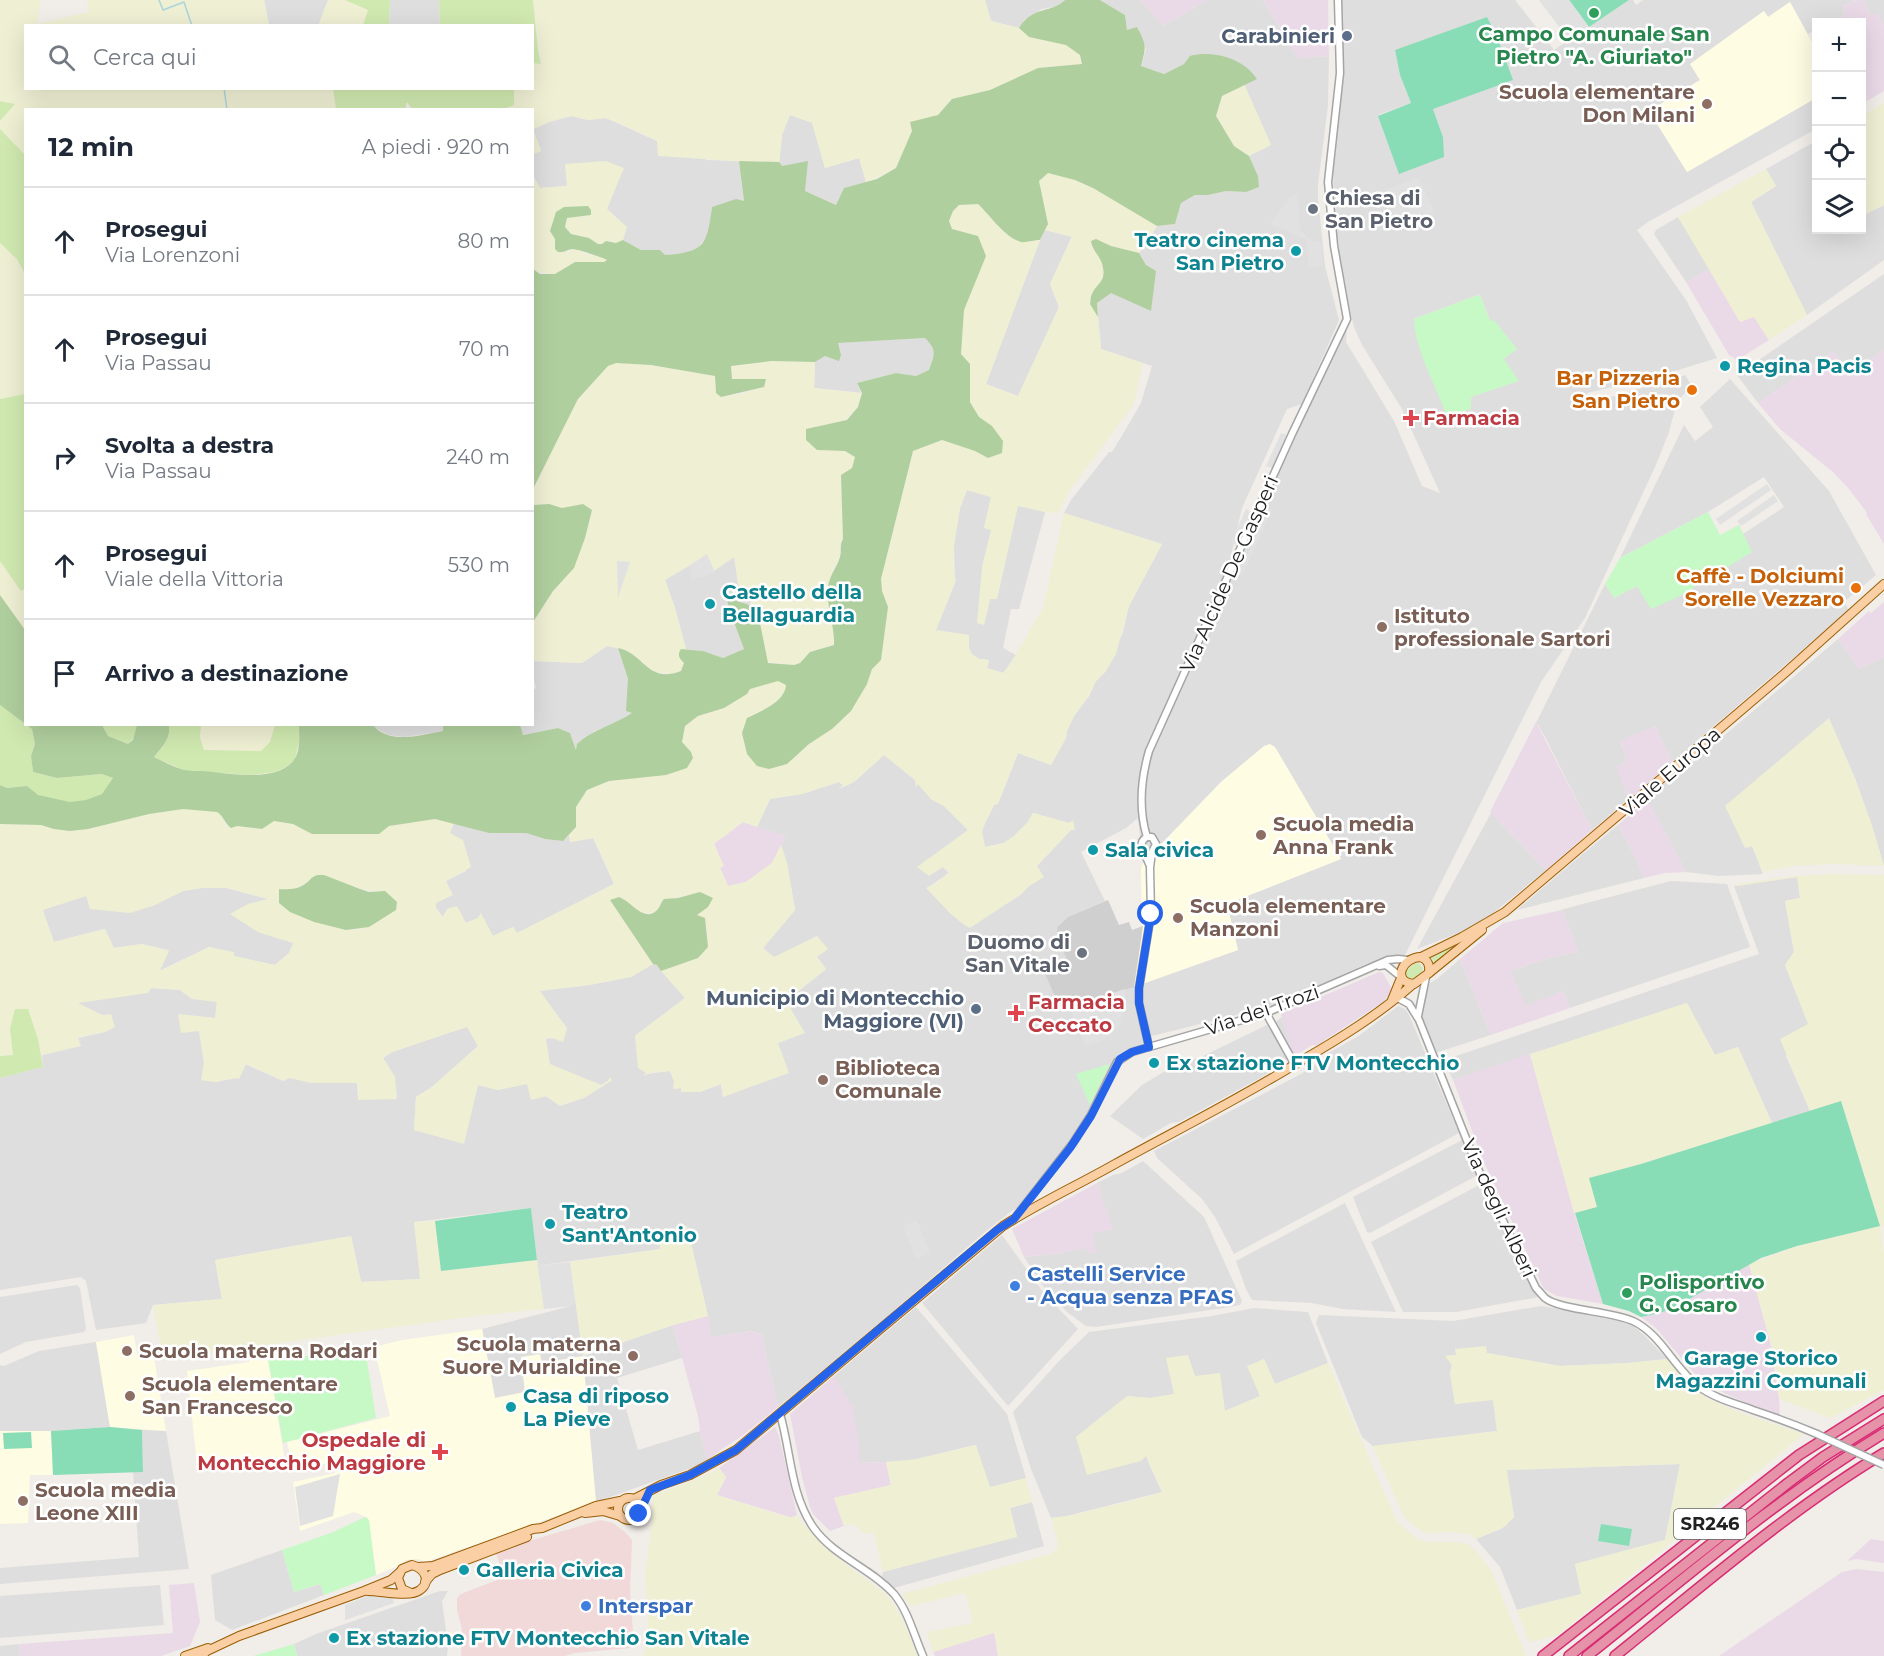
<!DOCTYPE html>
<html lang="it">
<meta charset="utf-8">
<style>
body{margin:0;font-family:Montserrat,sans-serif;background:#f6f6f7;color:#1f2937}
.controls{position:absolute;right:18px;top:18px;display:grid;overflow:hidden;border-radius:0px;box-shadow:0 6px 24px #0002}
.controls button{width:54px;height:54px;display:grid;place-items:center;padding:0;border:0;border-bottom:2px solid #e0e1e3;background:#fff;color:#1f2937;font:30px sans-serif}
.stop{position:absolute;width:18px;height:18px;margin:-14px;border:4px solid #2563eb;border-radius:50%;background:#fff}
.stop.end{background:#2563eb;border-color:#fff;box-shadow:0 2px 6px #0008}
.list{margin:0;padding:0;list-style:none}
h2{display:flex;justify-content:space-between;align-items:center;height:78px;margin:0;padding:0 24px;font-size:26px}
h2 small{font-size:20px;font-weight:400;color:#747a83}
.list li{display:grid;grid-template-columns:39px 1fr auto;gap:18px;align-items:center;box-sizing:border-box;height:108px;padding:0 24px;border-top:2px solid #e0e1e3}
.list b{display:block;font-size:22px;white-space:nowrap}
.list p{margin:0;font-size:20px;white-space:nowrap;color:#747a83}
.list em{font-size:20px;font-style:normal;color:#747a83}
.icon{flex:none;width:33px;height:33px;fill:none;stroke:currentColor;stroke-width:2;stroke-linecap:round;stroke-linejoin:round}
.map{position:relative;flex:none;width:1884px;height:1656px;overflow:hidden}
.search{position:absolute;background:#fff;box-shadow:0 6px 24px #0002;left:24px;top:24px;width:510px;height:66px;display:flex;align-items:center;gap:15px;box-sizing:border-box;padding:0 21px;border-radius:0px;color:#747a83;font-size:22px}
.panel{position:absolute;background:#fff;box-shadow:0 6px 24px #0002;left:24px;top:108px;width:510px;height:618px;border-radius:0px}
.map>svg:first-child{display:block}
.residential{fill:#dfdede;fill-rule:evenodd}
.commercial{fill:#f1d8d9}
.industrial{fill:#eadae8}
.education{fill:#fefce3}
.religious{fill:#cfcfcf}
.farmland{fill:#efefd4;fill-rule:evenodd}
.grass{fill:#d0e9b0}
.forest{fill:#b0cf9e}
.park{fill:#c7f9c7}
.pitch{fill:#88ddb6}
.parking{fill:#e1e1e1}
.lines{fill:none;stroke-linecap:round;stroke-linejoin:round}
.stream{stroke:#aad5dd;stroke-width:1.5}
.minor-casing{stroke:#a5a5a5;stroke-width:9}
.major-casing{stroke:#9a5d04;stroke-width:10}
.highway-casing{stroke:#d82c73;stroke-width:12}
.minor{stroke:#fff;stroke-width:6}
.major{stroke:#facfa4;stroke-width:8}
.highway{stroke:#e692a8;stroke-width:9}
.minor-bridge-casing{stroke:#a5a5a5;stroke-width:9;stroke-linecap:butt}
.minor-bridge{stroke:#fff;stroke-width:6}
.route{stroke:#2563eb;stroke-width:8}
.leisure-dot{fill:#2e9e5b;stroke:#fff;stroke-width:2}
.service-dot{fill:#5c6f8a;stroke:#fff;stroke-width:2}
.education-dot{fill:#8d6e63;stroke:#fff;stroke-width:2}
.worship-dot{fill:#6b7280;stroke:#fff;stroke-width:2}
.culture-dot{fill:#0f9aa8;stroke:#fff;stroke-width:2}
.food-dot{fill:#e8710a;stroke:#fff;stroke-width:2}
.health-dot{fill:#e0444e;stroke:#fff;stroke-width:2}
.shop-dot{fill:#3f7fe0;stroke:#fff;stroke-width:2}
.labels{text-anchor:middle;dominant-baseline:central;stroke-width:5;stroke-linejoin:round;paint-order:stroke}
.shield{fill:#fff;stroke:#646464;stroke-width:1.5}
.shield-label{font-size:18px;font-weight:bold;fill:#212121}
.leisure-label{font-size:20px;font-weight:bold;fill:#27864d;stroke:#fff}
.service-label{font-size:20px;font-weight:bold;fill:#4e5e75;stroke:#fff;text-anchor:end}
.education-label{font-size:20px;font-weight:bold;fill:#785e54;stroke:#fff;text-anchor:start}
.worship-label{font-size:20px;font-weight:bold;fill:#5b616d;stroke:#fff;text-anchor:start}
.culture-label{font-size:20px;font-weight:bold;fill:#0d838f;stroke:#fff;text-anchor:start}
.food-label{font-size:20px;font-weight:bold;fill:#c56008;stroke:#fff;text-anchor:end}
.health-label{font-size:20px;font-weight:bold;fill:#be3a42;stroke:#fff;text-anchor:start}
.street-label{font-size:20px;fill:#212121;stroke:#fff}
.shop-label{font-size:20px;font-weight:bold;fill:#366cbe;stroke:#fff;text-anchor:start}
</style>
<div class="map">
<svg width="1884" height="1656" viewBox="0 0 1884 1656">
<rect width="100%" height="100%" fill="#f1ede8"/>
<!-- residential -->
<g class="residential">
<path d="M264,0H328L318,26L269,25Z"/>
<path d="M390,0H439L440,25L389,26Z"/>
<path d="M985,0H1065L1059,6L1042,9L1025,19L1019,28L991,21Z"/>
<path d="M1100,0H1141L1163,26L1207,0H1263L1298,58L1329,56L1328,106L1318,184V198L1325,266L1339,320L1302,404L1287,409L1242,508L1228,568L1347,325L1346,342L1394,421L1422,486L1440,493L1402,409L1362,345L1354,327L1343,281L1335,231L1332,147L1336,133L1343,79L1341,0H1515L1554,50L1629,0H1633L1636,5L1643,0H1856L1843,6L1846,13L1830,22H1816V30L1808,34L1790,2L1768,17L1764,11L1690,64L1700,80L1649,111L1687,172L1816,98V129L1648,222L1637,230L1686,300L1717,358L1659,376L1587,393L1588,404L1685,375L1692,386L1677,401L1669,432L1655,467L1585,618L1541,682L1404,957L1398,955L1366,964L1272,1006L1152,1036L1122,1061L1028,1202L1010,1212L985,1232L883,1320L778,1407L761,1333L755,1334L754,1331L710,1337L708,1316L687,1226L661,1249L541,1265L537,1260L531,1208L414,1222L421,1279L361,1282L351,1236L215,1260L222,1299L153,1305L146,1323L96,1330L86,1281L81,1277L0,1290V1078L43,1067L42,1055L80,1046L78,1038L105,1032L102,1015L77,1003L150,990L151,988L180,990L192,999L217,1001L215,1018L179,1015L199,1030L204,1063L202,1080L215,1082L236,1078L245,1064L283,1081L290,1077L312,1083H357L358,1100L395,1077L383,1058L392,1052L467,1026L478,1046L432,1087L416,1097L414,1130L446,1138L473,1102L478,1085L498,1090L527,1083L560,1106L584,1098L612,1080L610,1078L608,1081L601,1085L550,1065L545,1039L552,1038L565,1031L567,1028L539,991L589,985L631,977L653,964L657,965L685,998L636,1035L646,1074L670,1071L675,1084L681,1087V1092H700L721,1084L723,1097L778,1043L804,1033L786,1001L826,969L817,957V936L774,958L763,948L795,910L787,863L781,845L785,836L757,827L770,799L802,794L839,782L843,785L841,788L854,782L884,755L915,780L931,799L944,806L968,830L950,845L922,863L943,867L949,873L927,888L951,914L965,925L970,927L1020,895L1029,886L1043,877L1037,866L1071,830L1072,821L1069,823L1033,813L1027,823L1014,836L1004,843L985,847L982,832L983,828L994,805L998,804L1018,753L1051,765L1066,738L1067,731L1074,716L1089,696L1096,681L1106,671L1123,632L1129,606L1162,544L1064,513L1071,500L1109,452H1112L1123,434L1141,403L1152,366L1101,349L1097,303L1146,265L1139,253L1157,226L1175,224L1181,203L1195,195H1208L1226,191L1246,192L1258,176L1249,156L1271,145L1244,84L1257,79L1184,64L1164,74L1141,66L1146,49L1137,27L1127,31L1125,15ZM1395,50L1433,109L1443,137L1378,115L1411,103L1400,75ZM1478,295L1481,297L1490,321L1517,349L1503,359L1471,398L1448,416L1414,319ZM1264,746L1299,790L1341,859L1227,904L1238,950L1125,989V1006L1086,1045L1070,1007L1060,1009L1043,969L1066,958L1058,926L1062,922L1068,917L1105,901L1081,852L1126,828L1138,818L1143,863L1221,782Z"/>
<path d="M1863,0H1884V26L1878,14L1871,16Z"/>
<path d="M790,115L812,122L825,168L859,158L866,182L844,188L836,205L805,191L779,163L782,135Z"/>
<path d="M571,116L588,120L606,118L657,141L707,160L739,161L744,202L712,207L709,234L696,250L685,254L665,255L660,250H641L623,240L626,227L607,209L623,168L566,164L567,186L540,188L533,175V154L541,151L533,129L549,122Z"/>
<path d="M1816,141V230H1862V216L1884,205V260L1807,315L1751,202L1776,186L1766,169Z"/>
<path d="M1678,217L1710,269L1686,282L1654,234L1656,230Z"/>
<path d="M1045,230L1072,236L1050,284L1059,307L1018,396L986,384L1040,240Z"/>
<path d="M1884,274V350L1851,374L1833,352L1758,403L1737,375Z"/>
<path d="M925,338L933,346L935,351L929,370L916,376L896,373L857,383L861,393L814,388L815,362L825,356L841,355L837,343Z"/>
<path d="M1730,379L1829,491L1876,575L1844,602L1849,610L1672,762L1655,726L1620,742L1626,755L1625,763L1617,767L1629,799L1592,830L1546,739L1537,723L1535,725L1605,584L1614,598L1637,586L1652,608L1747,542L1743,534L1784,507L1764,477L1708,512L1620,558L1684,425L1695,441L1713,427L1700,407Z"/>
<path d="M967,490L991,497L984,528L992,530L982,567L984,624L990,599L997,598L1018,505L1045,512L1019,609H1011L1003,648L1016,655L1003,673L987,668L989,660L979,659L972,654L969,649V635L932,639L955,583L954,545L960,508Z"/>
<path d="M735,556L738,584L750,601L751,610L749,605L729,609L744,649L723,658L703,651L686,649L675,608L665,580L699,560L708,575Z"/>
<path d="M1838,639L1859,669L1884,657V866L1855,778L1745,848L1752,846L1763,874L1719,876L1686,872L1651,806L1646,801L1653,790L1679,774Z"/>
<path d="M607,646L618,648L628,679V694L632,713L615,724L594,731L577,752L570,733L558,728L522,735L520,725L532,724L533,690L536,688L533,674V661L582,663Z"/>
<path d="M373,725H443V731L405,737L388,735L375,728Z"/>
<path d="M1491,813L1546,870L1492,914L1461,932L1417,949Z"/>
<path d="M454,823L489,833H526L545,839L563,841L569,835L570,842L593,838L614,884L517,933L513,927L493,936L478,918L466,923L447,909L443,917L436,908V903L446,881L466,871L463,841L449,833Z"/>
<path d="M1618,825L1637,861L1644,878L1517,910L1573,862Z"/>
<path d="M1798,877L1800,898L1785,901L1794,952L1785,965L1809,1024L1786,1056L1810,1111L1772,1123L1738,1047L1715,1055L1687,1003L1453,1080L1444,1060L1759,954L1734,886Z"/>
<path d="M1671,881L1727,884L1750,947L1570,1008L1563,991L1526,1007L1510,971L1549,958L1578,952L1562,910H1560Z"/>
<path d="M202,888H227L271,900L248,904L258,932L294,943L289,953L275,965L233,956L209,947L159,971L168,950L142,944L113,948L104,929L54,942L42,910L86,896L150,907L183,891Z"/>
<path d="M1460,959L1491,1035L1435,1053L1420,1014L1427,985L1437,979Z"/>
<path d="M1398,1006L1405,1009L1409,1015L1459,1133L1234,1254L1215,1217L1202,1199L1157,1158L1154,1151L1301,1074L1322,1060L1325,1055L1360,1035Z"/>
<path d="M1282,1017L1293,1055L1262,1077L1179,1122L1171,1123L1143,1139L1110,1116L1142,1085L1177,1064L1201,1057L1267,1025L1269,1027Z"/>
<path d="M1462,1140L1476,1176L1370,1233L1367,1232L1353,1197Z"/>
<path d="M1143,1161L1204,1217L1242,1301L1240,1305L1223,1308L1096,1327L1086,1326L1067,1312L1043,1286L1024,1257L1061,1253L1087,1247L1091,1233L1112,1229L1097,1183L1113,1175L1122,1173Z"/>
<path d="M1483,1183L1539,1297L1456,1312H1403L1371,1242Z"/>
<path d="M1345,1203L1396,1312L1342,1309L1312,1303L1252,1300L1246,1289L1236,1261Z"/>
<path d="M1002,1235L1043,1292L1078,1329L1008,1406L922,1303Z"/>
<path d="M77,1285L80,1288L86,1329L84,1332L26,1342L0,1354V1297Z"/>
<path d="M575,1299L583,1356L673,1325L682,1358L617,1378L638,1450L700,1431L707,1458L722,1450L697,1466L596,1502L590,1443L542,1364L521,1357L525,1392L495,1398L482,1329L571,1306Z"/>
<path d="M1541,1306L1606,1316L1632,1325L1644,1335L1667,1359L1628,1363L1560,1366L1487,1353L1455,1349L1457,1355L1446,1356L1452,1365L1450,1373L1455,1404L1493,1399L1497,1431L1373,1446L1362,1437L1316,1323L1319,1315L1453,1321Z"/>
<path d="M916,1307L1007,1414L1026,1478L990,1488L975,1445L908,1461L859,1463V1445L834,1376Z"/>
<path d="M1254,1308L1308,1312L1328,1363L1275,1384L1264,1359L1248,1366L1260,1396L1225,1411L1195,1376L1167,1358L1175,1394L1150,1398L1127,1396L1149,1464L1162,1492L1067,1516L1051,1518L1031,1469L1013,1412L1060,1360L1089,1332L1212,1316Z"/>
<path d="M96,1342L110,1427L51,1431H0V1365L4,1366L39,1351Z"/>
<path d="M142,1430L166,1431L189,1569L0,1584V1568L139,1557L133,1472L143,1471Z"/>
<path d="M1680,1464L1665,1540L1575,1564L1582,1594L1517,1610L1500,1567L1476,1539L1501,1529L1514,1517L1506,1470Z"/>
<path d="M1032,1502L1044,1546L894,1588L882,1577L883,1572L1017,1536L1010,1508Z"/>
<path d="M282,1550L294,1592L321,1584L324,1595L232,1630L215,1620L211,1575Z"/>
<path d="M160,1585L164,1625L0,1638V1596Z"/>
<path d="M440,1591H448L442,1601L448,1645L447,1656H297L294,1644L316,1634Z"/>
<path d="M19,1644L20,1656H0V1646Z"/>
</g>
<!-- commercial -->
<path class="commercial" d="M600,1520L613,1523L625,1532L632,1540L630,1591L633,1633L631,1648L574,1653L565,1656H461L462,1629L457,1610V1598L461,1594L497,1580L501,1574V1567L495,1551Z"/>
<!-- industrial -->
<g class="industrial">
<path d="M1141,0H1207L1163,26Z"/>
<path d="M1263,0H1328L1329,56L1298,58Z"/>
<path d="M1856,0H1863L1871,16L1878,13L1884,26V91L1862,104V22H1830L1846,13L1843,6Z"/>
<path d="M1710,269L1740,322L1754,316L1769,340L1737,360L1729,355L1686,282Z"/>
<path d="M1884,350V544L1866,514L1867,513L1850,490L1834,473L1780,429L1758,403L1833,352L1851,374Z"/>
<path d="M1884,602V657L1859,669L1838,639L1869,611L1871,613Z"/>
<path d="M1536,722L1592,830L1546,870L1490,812Z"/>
<path d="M1655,726L1672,762L1629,799L1616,767L1625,763L1626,755L1620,741Z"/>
<path d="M1646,801L1651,805L1686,872L1665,873L1644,878L1637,861L1618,825Z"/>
<path d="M743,822L786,836L772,863L746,882L728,886L720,868L723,866L714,843Z"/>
<path d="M1562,910L1578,952L1549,958L1510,971L1526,1006L1563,991L1570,1008L1491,1035L1460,959L1503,923Z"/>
<path d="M1379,972L1383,973L1392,989L1389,996L1383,1002L1317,1045H1312L1293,1057L1281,1014Z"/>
<path d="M1530,1054L1574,1212L1603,1304L1557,1296L1544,1289L1483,1160L1453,1080Z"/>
<path d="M1097,1183L1113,1229L1092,1233L1097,1252L1088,1254L1086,1248L1060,1253L1024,1257L1012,1229Z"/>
<path d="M1749,1264L1771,1345L1779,1399L1780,1417L1726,1394L1699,1379L1656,1328L1641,1317L1670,1310Z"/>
<path d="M708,1316L710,1337L755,1331L756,1334L761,1333L778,1407L742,1436L707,1459L700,1431L698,1416L673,1325Z"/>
<path d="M834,1376L852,1406L859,1445V1463L886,1462L891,1485L834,1498L844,1526L830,1531L813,1514L810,1507L802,1477L790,1414Z"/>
<path d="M775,1427L779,1436L797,1515L793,1518L717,1495L726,1477L719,1468Z"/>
<path d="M1871,1539L1884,1541V1563L1856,1559L1847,1561Z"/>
<path d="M1856,1569L1884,1572V1656H1719L1842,1572Z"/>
<path d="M194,1583L200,1622L190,1646L161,1656H20L19,1644L173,1633L169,1585Z"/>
<path d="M994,1632L998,1656H935L933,1652Z"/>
</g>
<!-- education -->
<g class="education">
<path d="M1790,2L1816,50V98L1687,172L1649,111L1700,80L1690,64L1764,11L1768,17Z"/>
<path d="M1270,744L1275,747L1341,859L1227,904L1238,950L1134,987L1142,936L1141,869L1143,863L1221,782L1264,746Z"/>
<path d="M482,1329L495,1398L525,1392L521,1357L540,1354L542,1363L583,1356L596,1502L425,1562L418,1559L406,1560L398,1566L376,1575L368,1518L354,1512L300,1531L293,1482L335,1473L334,1462L293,1470L287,1442L390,1416L374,1347L402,1340Z"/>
<path d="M134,1335L138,1359L154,1357L166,1431L110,1427L96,1342Z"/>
<path d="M259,1358L260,1360L268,1359L285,1460L197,1465L187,1371L249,1362V1359Z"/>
<path d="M0,1431H51L53,1475H30L28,1523L0,1524Z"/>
</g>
<!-- religious -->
<path class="religious" d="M1108,900L1119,925L1129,922L1132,930L1143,926L1134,987L1060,1009L1043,969L1066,958L1057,933L1058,926L1068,917Z"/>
<!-- farmland -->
<g class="farmland">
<path d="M0,0H41L37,24L88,12L87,0H264L269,25L26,26V88L333,89L336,109L26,110L25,155L0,129V121L15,104L0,101Z"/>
<path d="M328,0H345L368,10L363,25L318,26Z"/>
<path d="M533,0H985L991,21L1019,28L1030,37L1066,45L1080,55L1082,64L1038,68L990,90L952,99L938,115L910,122L912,131L896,168L866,182L859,158L825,168L812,123L790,115L782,135L779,164L658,156L657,141L626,126L606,118L588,120L571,116L549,122L533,129L541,151L533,154L532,110H501L514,105V89L532,88L533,63H541Z"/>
<path d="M1244,84L1271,145L1249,156L1234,146L1216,116L1222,97Z"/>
<path d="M1884,103V205L1862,216V116Z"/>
<path d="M606,161L624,168L607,209L627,227L623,240L616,243L611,241L598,244L590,238L571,234L565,227L567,218L572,216L586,217L588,206L564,207L550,231L555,239L554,244L567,252L576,249L585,254L604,257L608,260L604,262H575L555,274L536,272L533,269L532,175L540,188L567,186L565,164Z"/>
<path d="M1766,169L1776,186L1751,202L1807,315L1769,340L1754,317L1740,322L1678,217Z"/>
<path d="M1048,173L1075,180L1093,188L1157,226L1138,255L1110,246L1096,239L1091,246L1101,259L1104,270L1102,282L1092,294L1090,304L1098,317L1101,349L1143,363L1134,404L1068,493L1058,513L1045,512L1018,506L997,599H990L984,625L977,623L982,567L991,530L984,528L991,497L967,490L960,508L954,545L953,570L956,580L935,633L937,630L969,635V648L972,654L979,659L989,660L987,668L1003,673L1009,666L1043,608L1064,513L1162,544L1129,606L1116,654L1106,671L1096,681L1089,696L1074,716L1067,731L1066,738L1051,765L1018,753L998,804L994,805L984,825L982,832L985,847L1004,843L1014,836L1027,823L1033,813L1069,823L1073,820L1075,830H1071L1037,866L1044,877L1029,886L1020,895L970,928L965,925L951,914L926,888L937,883L949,872L943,867L929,876L917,867L968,830L944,806L931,799L918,784L916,787L915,780L884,755L854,782L838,789L843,785L839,782L802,794L770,799L757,827L743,822L714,844L724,866L720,868L728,886L746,882L772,863L781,845L787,863L795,910L763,948L774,957L817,936L828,949L817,957L826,969L786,1001L805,1033L778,1043L789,1073L723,1097L721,1084L700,1092H681V1088L673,1089L674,1081L670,1071L654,1072L643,1076L646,1073L638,1068L635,1036L685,998L661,971L708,934L706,924L697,915L703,910L687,895L662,901L656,912L643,914L634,908L610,900L653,964L631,977L589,985L540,991L567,1029L563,1042L549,1037L546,1039L550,1064L601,1085L608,1081L610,1077L612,1080L584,1098L563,1104L560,1106L547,1096L531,1100L527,1084L498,1090L478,1085L464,1144L414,1130L416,1097L432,1087L478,1046L467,1027L392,1052L383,1058L395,1077L397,1099L358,1100L359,1089L357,1083H312L289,1078L284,1081L246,1064L239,1079L236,1078L215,1082L201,1080L204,1062L199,1031L181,1033L178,1014L215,1018L217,1002L192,999L180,990L151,988L148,993L78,1003L102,1015L111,1014L115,1027L105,1032L78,1037L81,1046L42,1055L28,1010L13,1055L0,1056V824L41,825L54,829L70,831L88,829L149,814L183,809L217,812L221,814L225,824L231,828L237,826L261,829L274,821H281L293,824L313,834H376L389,826L413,821L435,819L451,822L454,823L450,833L463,840L471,867L446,881L453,895L436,903V909L443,917L447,909L457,906L466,923L478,918L481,913L493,936L513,927L517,933L614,884L594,838L570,842L569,835L576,827V807L587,790L609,781L637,778L691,752L681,742L685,726L698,716L724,708L746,694L750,689L774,681L782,682L786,685L783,696L769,707L747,718L783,766L787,764L809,744L867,684L872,669L881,660L888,607L881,591V579L913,451L942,440L975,451L988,458L992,426L979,417L970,402V364L961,354L964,310L971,294L978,236L952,229L949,221L953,211L959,205L978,204L986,211L998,227L1021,242L1040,240L986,384L1018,396L1059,307L1050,284L1072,237L1045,230L1048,224L1039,181ZM308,880L379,892L396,910L369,927L355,930H346L314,922L288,910L279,890H288L304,885ZM202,888H227L268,899L248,904L230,914L258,932L293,943L289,953L275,965L234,956V952L209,947L160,971L169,951L142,944L114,948L105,929L54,942L43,910L86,896L90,909L130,913L155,905L183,891Z"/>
<path d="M0,243L17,259L26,274L25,394L0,399Z"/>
<path d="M771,361L815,362L814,388L861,393L858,407L817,450L845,451L855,457L852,468L841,475L843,539L839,544L840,556L833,569L834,645L810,652L800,663L794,665L768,662L750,601L738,584L734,557L708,575L698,560L665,580L675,608L686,649H681L684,663L681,671L670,674L650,671L629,651L607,646L582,663L533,661V622L553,591L574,568L583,504L562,508L549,504L533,505V489L578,399L608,366L616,363L651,365L715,376L716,393L722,397L741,394L764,387L765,379H732L731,366Z"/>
<path d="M0,561L21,590L25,588V630L0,595Z"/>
<path d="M1829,718L1855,778L1872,825L1884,866L1834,864L1793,866L1763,872L1752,846L1745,848L1725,806Z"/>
<path d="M201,725H275L270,742L261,751H243L204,750L200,738Z"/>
<path d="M1834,874L1884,875V1225L1880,1226L1884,1254V1390L1830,1418L1779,1399L1771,1345L1749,1264L1797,1246L1880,1226L1841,1101L1810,1111L1780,1039L1808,1024L1785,965L1794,952L1785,901L1800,898L1797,877L1738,886V884L1794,876Z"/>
<path d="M1687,1003L1715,1055L1738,1047L1772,1123L1641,1164L1590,1178L1597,1207L1574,1213L1530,1054Z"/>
<path d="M435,1221L441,1271L537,1260L544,1309L483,1315L186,1356L163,1361L153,1305L222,1299L215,1260L351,1236L361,1282L420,1279L414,1222Z"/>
<path d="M687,1226L708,1316L673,1325L583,1356L570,1262L660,1249L658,1231Z"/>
<path d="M1486,1346L1487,1353L1560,1366L1628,1363L1667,1359L1691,1387L1709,1399L1741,1413L1804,1434L1558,1635L1529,1642L1517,1610L1581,1594L1575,1564L1665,1540L1680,1464L1507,1470L1514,1517L1504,1527L1476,1539L1471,1535L1455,1532L1428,1533L1421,1531L1404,1517L1373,1446L1497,1431L1493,1400L1455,1404L1450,1373L1452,1365L1445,1356L1456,1355L1455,1349Z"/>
<path d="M1188,1355L1195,1376L1220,1373L1225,1411L1260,1396L1247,1366L1264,1359L1275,1384L1328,1363L1397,1522L1417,1539L1427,1542H1455L1468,1544L1474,1549L1492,1572L1526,1656H999L994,1633L933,1652L927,1632L973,1623L965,1593L910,1606L902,1594L1051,1554L1057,1549L1058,1543L1051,1518L1067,1516L1135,1500L1162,1492L1146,1456L1141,1461L1087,1475L1076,1437L1127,1396L1150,1398L1174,1394L1166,1358Z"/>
<path d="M976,1445L990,1487L1026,1478L1032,1502L1010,1508L1017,1537L883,1572L874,1533H862L859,1528L852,1524L844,1526L834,1498L891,1485L886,1462L917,1459Z"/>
<path d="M719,1468L726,1477L717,1495L790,1518L797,1515L803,1524L836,1557L887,1595L896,1608L908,1631L917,1656H643L647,1647L648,1625L645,1576L652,1522V1496L703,1477Z"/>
</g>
<!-- grass -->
<g class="grass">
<path d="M345,0H390L389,25H363L368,10Z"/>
<path d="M439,0H533L538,50L541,64L533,63L532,26L440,25Z"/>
<path d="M333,89H514V105L501,110H413L407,102L405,109H336Z"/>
<path d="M0,101L15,104L0,121Z"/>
<path d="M0,129L25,155V274L17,259L0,243Z"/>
<path d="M25,394L26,588L21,591L0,561V399Z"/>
<path d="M0,705L32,729L35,744L31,756L33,772L57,778L102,774L113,778C110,783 107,790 102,794C86,805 55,804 38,795C34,793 30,789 27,786L7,788L0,785Z"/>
<path d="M102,725H137C137,732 134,739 128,744L108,736Z"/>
<path d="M169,725H201L200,738L204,750L261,751L270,742L275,725H299V742L295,759L286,767L275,772L253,775L186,771L154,757C162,747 171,739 169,725Z"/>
<path d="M1467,940L1435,964L1430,956Z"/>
<path d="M1419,963L1423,968L1422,973L1413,980L1406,977L1405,971L1414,964Z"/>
<path d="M15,1009H28L38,1039L43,1067L0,1078V1056L13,1055L10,1029Z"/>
</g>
<!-- forest -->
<g class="forest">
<path d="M1065,0H1100L1125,15L1127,30L1137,27C1147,46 1146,46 1141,66L1164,74L1184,64L1190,56C1213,50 1243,58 1257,79L1222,96L1216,116L1234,146L1249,156L1258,176L1259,187L1246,192L1226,191L1208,195H1195L1181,203L1175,224L1157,226L1093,188L1075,180L1048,173L1039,181L1048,224L1040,240C1034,240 1025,243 1021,242C1004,237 990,215 978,204L959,205L953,211L949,221L952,229L978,236L986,256L964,310L961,354L970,364V402L979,417L992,426L1003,441L1002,453L988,458L975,451L942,440L913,451L881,579L882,591L888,607L881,660L872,669L867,684L851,711L832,729L809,744L787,764L769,769L757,766L747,754L742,733L747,718C761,711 785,702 786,685L778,681L750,689L747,694L724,708L698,716L685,726L682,742L691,752L693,758L687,768L666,775L609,781L587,790L576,807V827L563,841L545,839L526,833H489L435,819L389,826L379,834H312L293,824L274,821L262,829L237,826L231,828C225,824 223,815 217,812L183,809L149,814L88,829L70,831L54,829L41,825L0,824V785L7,788L27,786L38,795L70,802L86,800L102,794L113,778L102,774L57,778L33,772L31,756L35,744L32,729L0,705V595L25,630L26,724L102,725L108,736L128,744L133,740L137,725H169C171,739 162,747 154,757C164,762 174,767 184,770C190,771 197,771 203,771C228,773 275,783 293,761C301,752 299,736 299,725H373C388,745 422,735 443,731V725H520L523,735L558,728L570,733L576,750L577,744C593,729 614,725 632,713L626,711L628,679L618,648C644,653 647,684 681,671L684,663C679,658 677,655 681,649L703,651L723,658L744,649L729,609L727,598L749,605L756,622L760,623L768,663L794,665L800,663L810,652L834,645C835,627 826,605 828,588C829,576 837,567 840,557C842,550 839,546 843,539L841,475L852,468L855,457L845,451L817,450L806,440V429L847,420L858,407L862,393L857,383L896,373L916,376L929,370C934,354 938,351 925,338L838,343L841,355L839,361L825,356L815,362L771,361L731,366L732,379H766L764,387L721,397L716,393L715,376L651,365L616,363L608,366L578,399L533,489V269L540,274H555L575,262H604L607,260C604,258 577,249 573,249C568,249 564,253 558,252L555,249V239L550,231L556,212L564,207L588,206L591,210V215L567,218L565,227L571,234L589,238L598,244H602L606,241L616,243L623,240L641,250H660L665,255C705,252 707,245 712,207L736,199L744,201L739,161L779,162L782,166L808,161L805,191L836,205L844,188L877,179L896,168L912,131L910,122L938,115L952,99L990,90L1038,68L1082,64L1080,55L1066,45L1029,37L1019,28C1033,5 1051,14 1065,0Z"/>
<path d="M1096,239L1111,246L1139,253L1146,265L1156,271L1151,311L1111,293L1097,303L1098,317L1090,304C1091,301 1090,297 1092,294C1096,284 1106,282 1103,268C1102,257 1092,251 1091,241Z"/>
<path d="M549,504L562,508L583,504L592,510L585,538L574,568L553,591L533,622V505Z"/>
<path d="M318,875H324L360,889L369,892L385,891L397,902L396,910L369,927L346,930L314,922L290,912L279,903V889C286,890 299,889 305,884C311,880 310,877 318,875Z"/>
<path d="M700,892L713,898L708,907L697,915L705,918L708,947L698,958L661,971L657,965L653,964L610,900L619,897C631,901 643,922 656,911C660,908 661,902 664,899L678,898Z"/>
</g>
<!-- park -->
<g class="park">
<path d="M1478,295L1481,297L1490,321L1494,320L1517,349L1504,359L1519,381L1471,397V409L1447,417C1436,384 1416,354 1414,319Z"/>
<path d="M1708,512L1720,535L1739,525L1752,552L1680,596L1651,609L1637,586L1614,598L1605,584L1620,558Z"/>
<path d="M1110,1064L1090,1105L1076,1074Z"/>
<path d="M365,1348L376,1418L283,1443L268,1359L280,1360Z"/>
<path d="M365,1517L369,1520L376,1575L324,1595L320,1584L294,1592L282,1550L331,1533Z"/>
<path d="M294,1644L297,1656H253Z"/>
</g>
<!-- pitch -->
<g class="pitch">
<path d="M1569,0H1629L1589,27Z"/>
<path d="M1487,17L1498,39L1513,80L1433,109L1443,137L1444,157L1399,174L1378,116L1411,103L1400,75L1395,50Z"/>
<path d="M1841,1101L1880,1226L1797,1246L1761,1258L1670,1310L1651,1315L1641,1317L1629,1311L1603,1304L1575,1213L1597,1207L1589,1178L1641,1164Z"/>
<path d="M531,1208L537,1260L441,1271L435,1221Z"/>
<path d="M110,1427L142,1430L143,1472L53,1475L51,1431Z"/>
<path d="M31,1432L32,1448L4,1449L3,1433Z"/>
<path d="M1601,1524L1632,1529L1629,1546L1598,1541Z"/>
</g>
<!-- parking -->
<g class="parking">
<path d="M1539,0H1569L1589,27L1569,40Z"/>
<path d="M1419,177L1434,212L1410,224L1405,215L1392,221L1380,192Z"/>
<path d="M1297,193L1300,230L1311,240L1321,242L1323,267H1308L1307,240L1286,230L1270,224L1291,196Z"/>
<path d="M1281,433L1287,435L1272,468L1266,466Z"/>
<path d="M1767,484L1771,490L1720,525L1716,519Z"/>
<path d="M1774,495L1778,501L1741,526L1737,521Z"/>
<path d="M1268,508L1272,510L1243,574L1239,572Z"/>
<path d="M1246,509L1251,512L1236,545L1231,542Z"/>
<path d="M707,554L715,573L691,580L689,566Z"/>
<path d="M617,561L630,562L618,598Z"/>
<path d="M1125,989V1006L1120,1025L1111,1034L1101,1041L1086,1045L1070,1007Z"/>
<path d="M917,1220L930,1253L916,1259L903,1226Z"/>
<path d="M537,1260L541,1265L570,1262L575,1299L571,1306L544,1309Z"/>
<path d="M340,1474L333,1516L300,1526L295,1487Z"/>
<path d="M375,1593L392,1597L394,1603L345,1620V1605Z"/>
</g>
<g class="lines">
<!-- stream -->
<g class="stream">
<path d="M159,0L163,10L184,2L192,26"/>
<path d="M224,88L227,110"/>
</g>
<defs>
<g id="minor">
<path d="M1147,837C1138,808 1141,779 1149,751L1292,434L1347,319L1334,246L1328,182L1340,73L1338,0"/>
<path d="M1147,837H1152L1156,844L1152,852L1150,868L1151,914L1139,988V1003L1149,1047"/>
<path d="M1147,837C1135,844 1146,854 1149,864"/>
<path d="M1379,966L1386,965L1401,977"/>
<path d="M1398,998L1409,1004L1419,1020L1481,1176L1536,1288C1539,1291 1542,1295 1545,1298C1560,1310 1611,1311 1633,1321C1661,1334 1674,1368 1698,1386C1714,1398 1734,1403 1753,1410C1774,1417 1796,1425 1817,1434"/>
<path d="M1266,1013L1295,1065"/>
<path d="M1418,1016L1426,977"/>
<path d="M1017,1215L1073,1143L1091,1115L1117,1062L1132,1052L1266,1013L1388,960L1398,959L1408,960"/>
<path d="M780,1414C791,1451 790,1493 813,1527C834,1557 871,1568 894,1594C908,1611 914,1635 923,1656"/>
</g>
<g id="major">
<path d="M1421,957L1462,937L1505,912L1785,673L1884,584"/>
<path d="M1421,957C1428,960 1430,965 1429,973L1414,984C1391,982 1402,957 1421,957Z"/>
<path d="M1429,973L1482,930"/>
<path d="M1392,1000L1401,978"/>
<circle cx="629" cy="1509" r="11"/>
<path d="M634,1499L661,1485L690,1475L736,1450L1003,1226C1039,1203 1078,1185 1115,1164C1177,1130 1239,1099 1299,1062C1339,1039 1378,1015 1412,985"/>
<path d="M585,1513L603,1511L620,1516"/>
<path d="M418,1567L433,1566L533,1529L542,1528L596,1506L620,1501"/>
<path d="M425,1582L432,1574L440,1570L527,1537"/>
<path d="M368,1591C382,1591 410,1598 420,1590C432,1581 424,1568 412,1565L402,1569L398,1578L402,1589L411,1593"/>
<path d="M185,1656L208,1648"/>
<path d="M201,1656L207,1651L239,1636L364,1591L391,1580L400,1572"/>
</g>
<g id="highway">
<path d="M1543,1656L1799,1455L1884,1401"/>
<path d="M1569,1656L1788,1483L1823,1457L1884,1419"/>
<path d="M1587,1656C1684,1579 1778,1497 1884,1433"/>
<path d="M1615,1656C1701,1587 1789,1510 1884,1453"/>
</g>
</defs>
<!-- minor casing -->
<use href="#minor" class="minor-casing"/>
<!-- major casing -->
<use href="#major" class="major-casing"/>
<!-- highway casing -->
<use href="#highway" class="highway-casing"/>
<!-- minor -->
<use href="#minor" class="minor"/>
<!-- major -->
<use href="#major" class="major"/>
<!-- highway -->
<use href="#highway" class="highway"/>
<defs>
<path id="minor-bridge" d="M1817,1434L1884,1465"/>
</defs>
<!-- minor-bridge casing -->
<use href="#minor-bridge" class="minor-bridge-casing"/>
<!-- minor-bridge -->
<use href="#minor-bridge" class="minor-bridge"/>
</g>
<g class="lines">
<!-- route -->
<path class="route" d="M639,1514L650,1490L690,1475L736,1450L997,1230L1014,1219L1070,1148L1091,1116L1120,1059L1132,1052L1149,1047L1139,1003V988L1151,914"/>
</g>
<!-- markers -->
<g class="leisure-dot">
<circle cx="1594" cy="13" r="6"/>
<circle cx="1627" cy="1293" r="6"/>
</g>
<g class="service-dot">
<circle cx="1347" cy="36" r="6"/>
<circle cx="976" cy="1009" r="6"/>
</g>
<g class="education-dot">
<circle cx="1707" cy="104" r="6"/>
<circle cx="1382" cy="627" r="6"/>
<circle cx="1261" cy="835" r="6"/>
<circle cx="1178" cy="918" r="6"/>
<circle cx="823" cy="1080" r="6"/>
<circle cx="127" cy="1351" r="6"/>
<circle cx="633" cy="1356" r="6"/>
<circle cx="130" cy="1396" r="6"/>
<circle cx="23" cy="1501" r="6"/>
</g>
<g class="worship-dot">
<circle cx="1313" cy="209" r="6"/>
<circle cx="1082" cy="953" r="6"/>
</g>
<g class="culture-dot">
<circle cx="1296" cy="251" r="6"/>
<circle cx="1725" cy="366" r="6"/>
<circle cx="710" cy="604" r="6"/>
<circle cx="1093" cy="850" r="6"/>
<circle cx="1154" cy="1063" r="6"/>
<circle cx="550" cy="1224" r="6"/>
<circle cx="1761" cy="1337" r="6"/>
<circle cx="511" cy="1407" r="6"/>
<circle cx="464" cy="1570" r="6"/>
<circle cx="334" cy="1638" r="6"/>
</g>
<g class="food-dot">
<circle cx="1692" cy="390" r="6"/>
<circle cx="1856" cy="588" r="6"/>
</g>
<g class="health-dot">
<path d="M1408 409h6v6h6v6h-6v6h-6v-6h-6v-6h6z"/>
<path d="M1013 1004h6v6h6v6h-6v6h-6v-6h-6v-6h6z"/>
<path d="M437 1443h6v6h6v6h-6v6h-6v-6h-6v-6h6z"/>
</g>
<g class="shop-dot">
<circle cx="1015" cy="1286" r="6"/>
<circle cx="586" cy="1606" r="6"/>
</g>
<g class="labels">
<!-- shield labels -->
<rect class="shield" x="1674" y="1509" width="72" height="30" rx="4.5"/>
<g class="shield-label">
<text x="1710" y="1524">SR246</text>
</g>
<!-- leisure labels -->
<g class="leisure-label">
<text x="1594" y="34">Campo Comunale San<tspan x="1594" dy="23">Pietro "A. Giuriato"</tspan></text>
<text x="1639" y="1282" text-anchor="start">Polisportivo<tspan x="1639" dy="23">G. Cosaro</tspan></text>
</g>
<!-- service labels -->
<g class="service-label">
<text x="1335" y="36">Carabinieri</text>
<text x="964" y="998">Municipio di Montecchio<tspan x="964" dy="23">Maggiore (VI)</tspan></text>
</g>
<!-- education labels -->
<g class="education-label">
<text x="1695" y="92" text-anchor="end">Scuola elementare<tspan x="1695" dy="23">Don Milani</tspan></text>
<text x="1394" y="616">Istituto<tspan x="1394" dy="23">professionale Sartori</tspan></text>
<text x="1273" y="824">Scuola media<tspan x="1273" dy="23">Anna Frank</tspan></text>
<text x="1190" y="906">Scuola elementare<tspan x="1190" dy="23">Manzoni</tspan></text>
<text x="835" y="1068">Biblioteca<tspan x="835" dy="23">Comunale</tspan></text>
<text x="621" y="1344" text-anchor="end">Scuola materna<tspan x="621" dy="23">Suore Murialdine</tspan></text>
<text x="139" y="1351">Scuola materna Rodari</text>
<text x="142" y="1384">Scuola elementare<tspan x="142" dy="23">San Francesco</tspan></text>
<text x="35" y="1490">Scuola media<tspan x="35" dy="23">Leone XIII</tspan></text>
</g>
<!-- worship labels -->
<g class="worship-label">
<text x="1325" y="198">Chiesa di<tspan x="1325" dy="23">San Pietro</tspan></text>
<text x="1070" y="942" text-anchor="end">Duomo di<tspan x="1070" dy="23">San Vitale</tspan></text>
</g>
<!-- culture labels -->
<g class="culture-label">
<text x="1284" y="240" text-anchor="end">Teatro cinema<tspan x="1284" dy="23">San Pietro</tspan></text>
<text x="1737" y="366">Regina Pacis</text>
<text x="722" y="592">Castello della<tspan x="722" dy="23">Bellaguardia</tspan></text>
<text x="1105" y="850">Sala civica</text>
<text x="1166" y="1063">Ex stazione FTV Montecchio</text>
<text x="562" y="1212">Teatro<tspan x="562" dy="23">Sant'Antonio</tspan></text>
<text x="1761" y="1358" text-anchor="middle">Garage Storico<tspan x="1761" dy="23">Magazzini Comunali</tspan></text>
<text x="523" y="1396">Casa di riposo<tspan x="523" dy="23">La Pieve</tspan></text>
<text x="476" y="1570">Galleria Civica</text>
<text x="346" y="1638">Ex stazione FTV Montecchio San Vitale</text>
</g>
<!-- food labels -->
<g class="food-label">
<text x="1680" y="378">Bar Pizzeria<tspan x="1680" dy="23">San Pietro</tspan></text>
<text x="1844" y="576">Caffè - Dolciumi<tspan x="1844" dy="23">Sorelle Vezzaro</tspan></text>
</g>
<!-- health labels -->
<g class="health-label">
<text x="1423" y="418">Farmacia</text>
<text x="1028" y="1002">Farmacia<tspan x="1028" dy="23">Ceccato</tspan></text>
<text x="426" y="1440" text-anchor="end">Ospedale di<tspan x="426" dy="23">Montecchio Maggiore</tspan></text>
</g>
<!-- street labels -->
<g class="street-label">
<text transform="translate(1229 574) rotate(-66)">Via Alcide De Gasperi</text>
<text transform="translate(1670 772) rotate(-41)">Viale Europa</text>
<text transform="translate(1262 1010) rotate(-19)">Via dei Trozi</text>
<text transform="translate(1499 1208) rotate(65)">Via degli Alberi</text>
</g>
<!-- shop labels -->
<g class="shop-label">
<text x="1027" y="1274">Castelli Service<tspan x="1027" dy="23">- Acqua senza PFAS</tspan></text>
<text x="598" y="1606">Interspar</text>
</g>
</g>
</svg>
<div class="controls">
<button>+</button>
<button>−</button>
<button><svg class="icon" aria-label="locate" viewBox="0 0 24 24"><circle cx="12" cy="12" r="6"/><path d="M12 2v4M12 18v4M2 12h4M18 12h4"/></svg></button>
<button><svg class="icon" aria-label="layers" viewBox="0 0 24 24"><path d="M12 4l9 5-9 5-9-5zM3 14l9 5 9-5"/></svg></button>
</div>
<div class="stop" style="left:1151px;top:914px"></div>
<div class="stop end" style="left:639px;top:1514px"></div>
<div class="search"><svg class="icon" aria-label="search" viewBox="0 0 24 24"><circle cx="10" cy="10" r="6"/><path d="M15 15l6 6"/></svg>Cerca qui</div>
<section class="panel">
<h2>12 min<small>A piedi · 920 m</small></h2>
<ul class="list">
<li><svg class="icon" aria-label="ahead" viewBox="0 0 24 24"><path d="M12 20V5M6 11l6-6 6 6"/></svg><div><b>Prosegui</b><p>Via Lorenzoni</p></div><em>80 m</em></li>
<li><svg class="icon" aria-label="ahead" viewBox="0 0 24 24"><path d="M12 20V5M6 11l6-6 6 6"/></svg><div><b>Prosegui</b><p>Via Passau</p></div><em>70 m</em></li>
<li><svg class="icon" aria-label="right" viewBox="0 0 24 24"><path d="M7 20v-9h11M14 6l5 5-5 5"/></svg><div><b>Svolta a destra</b><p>Via Passau</p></div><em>240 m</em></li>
<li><svg class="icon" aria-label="ahead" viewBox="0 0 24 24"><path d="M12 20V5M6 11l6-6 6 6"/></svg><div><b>Prosegui</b><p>Viale della Vittoria</p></div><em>530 m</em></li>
<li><svg class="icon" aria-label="arrive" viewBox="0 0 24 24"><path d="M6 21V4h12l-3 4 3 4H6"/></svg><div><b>Arrivo a destinazione</b></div></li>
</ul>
</section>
</div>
